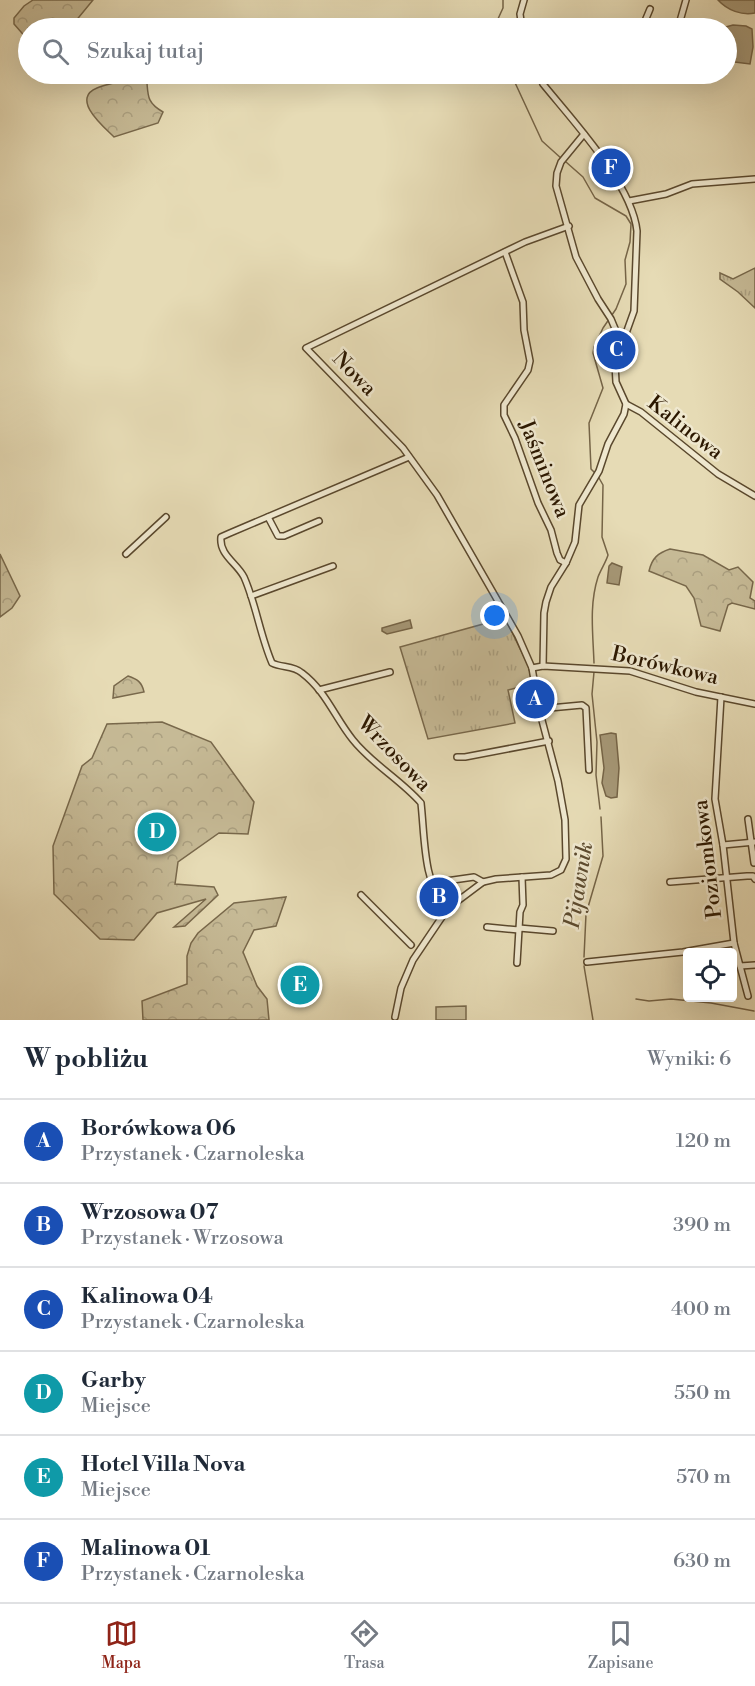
<!DOCTYPE html>
<html lang="pl">
<meta charset="utf-8">
<style>
body{margin:0;font-family:"Libre Bodoni",serif;background:#f6f6f7;color:#1f2937}
.controls{position:absolute;right:18px;bottom:18px;display:grid;overflow:hidden;border-radius:6px;box-shadow:0 6px 24px #0002}
.controls button{width:54px;height:54px;display:grid;place-items:center;padding:0;border:0;border-bottom:2px solid #e0e1e3;background:#fff;color:#1f2937;font:30px sans-serif}
.you{position:absolute;left:495px;top:616px;width:21px;height:21px;margin:-15px;border:4px solid #fff;border-radius:50%;background:#1a73e8;box-shadow:0 0 0 9px #1a73e833}
.badge{display:grid;place-items:center;width:39px;height:39px;border-radius:50%;background:#8f2418;color:#fff;font-size:20px;font-weight:700}
.pin{position:absolute;translate:-50% -50%;border:3px solid #fff;box-shadow:0 2px 6px #0006}
.list{margin:0;padding:0;list-style:none}
h2{display:flex;justify-content:space-between;align-items:center;height:78px;margin:0;padding:0 24px;font-size:26px}
h2 small{font-size:20px;font-weight:400;color:#747a83}
.list li{display:grid;grid-template-columns:39px 1fr auto;gap:18px;align-items:center;box-sizing:border-box;height:84px;padding:0 24px;border-top:2px solid #e0e1e3}
.list b{display:block;font-size:22px;white-space:nowrap}
.list p{margin:0;font-size:20px;white-space:nowrap;color:#747a83}
.list em{font-size:20px;font-style:normal;color:#747a83}
.icon{flex:none;width:33px;height:33px;fill:none;stroke:currentColor;stroke-width:2;stroke-linecap:round;stroke-linejoin:round}
.map{position:relative;flex:none;width:755px;height:1020px;overflow:hidden}
.search{position:absolute;background:#fff;box-shadow:0 6px 24px #0002;left:18px;right:18px;top:18px;height:66px;display:flex;align-items:center;gap:15px;box-sizing:border-box;padding:0 21px;border-radius:33px;color:#747a83;font-size:22px}
.sheet{height:582px;background:#fff}
nav{display:flex;justify-content:space-around;align-items:center;box-sizing:border-box;height:84px;border-top:2px solid #e0e1e3;background:#fff;font-size:16px;color:#747a83}
nav a{display:grid;justify-items:center;gap:3px}
nav .on{color:#8f2418}
.map>svg:first-child{display:block}
.grass{fill:url(#grass-tufts);stroke:#78684b;stroke-width:1.5}
.forest{fill:url(#forest-crowns);stroke:#78684b;stroke-width:1.5}
.park{fill:#c6ba96;stroke:#78684b;stroke-width:1.5}
.water{fill:#a69877;stroke:#756447;stroke-width:1.5}
.lines{fill:none;stroke-linecap:round;stroke-linejoin:round}
.stream{stroke:#756447;stroke-width:1.5}
.minor-casing{stroke:#5a482d;stroke-width:8}
.minor{stroke:#efe8cf;stroke-width:5}
.labels{text-anchor:middle;dominant-baseline:central;stroke-width:5;stroke-linejoin:round;paint-order:stroke}
.street-label{font-size:21px;fill:#2b1700;stroke:#efe8cf}
.water-label{font-size:22px;font-style:italic;fill:#5c4b30;stroke:#efe8cf}
</style>
<div class="map">
<svg width="755" height="1020" viewBox="0 0 755 1020">
<defs>
<pattern id="grass-tufts" width="24" height="20" patternUnits="userSpaceOnUse" patternTransform="scale(1.5)"><rect width="24" height="20" fill="#c6ba96"/><path d="M3 7l-1-3M5 7V3M7 7l1-3M15 17l-1-3M17 17v-4M19 17l1-3" fill="none" stroke="#aa9f80"/></pattern>
<pattern id="forest-crowns" width="20" height="18" patternUnits="userSpaceOnUse" patternTransform="scale(1.5)"><rect width="20" height="18" fill="#c6ba96"/><path d="M2 6a3 3 0 1 1 6 0M12 15a3 3 0 1 1 6 0" fill="none" stroke="#aa9f80"/></pattern>
</defs>
<rect width="100%" height="100%" fill="#e6dbb5"/>
<filter id="stains"><feTurbulence type="fractalNoise" baseFrequency=".00333" numOctaves="4"/><feColorMatrix values="0 0 0 0 .2 0 0 0 0 .09 0 0 0 0 .02 0 0 0 .5 -.17"/></filter>
<radialGradient id="worn" r=".72"><stop offset=".6" stop-color="#630" stop-opacity="0"/><stop offset="1" stop-color="#630" stop-opacity=".3"/></radialGradient>
<!-- grass -->
<g class="grass">
<path d="M755,268V308L738,292L720,279V273L733,279Z"/>
<path d="M505,618L529,667L532,684L508,690L515,723L428,739L400,647Z"/>
</g>
<!-- forest -->
<g class="forest">
<path d="M33,0H93L70,28H28V40L14,24V18L24,6Z"/>
<path d="M133,74H146C149,93 144,101 163,112L158,123L114,137C104,127 70,99 97,88C110,83 122,83 133,74Z"/>
<path d="M670,549L703,555L729,570L738,567L753,582L750,598L755,601V609L732,603L728,605L720,631L701,626L694,598L686,586L649,571C652,558 658,553 670,549Z"/>
<path d="M0,554L20,596L12,608L0,617Z"/>
<path d="M128,676C137,679 142,682 144,692L113,698L114,686Z"/>
<path d="M162,722L211,742L254,802L248,834L219,833L178,862L175,884L214,887L218,895L185,926L174,927L206,899L157,913L134,940L100,939L54,894L53,846L82,766L92,758L107,724Z"/>
<path d="M286,897L276,926L254,930L243,952L257,986L267,999L269,1020H143L142,1001L187,984V956L191,943L198,933L234,903Z"/>
</g>
<!-- park -->
<path class="park" d="M466,1006V1020H436V1007Z"/>
<!-- water -->
<g class="water">
<path d="M718,0H755V13C742,16 727,10 718,0Z"/>
<path d="M733,25L746,26L752,29L753,47L750,64L727,61L726,28H722Z"/>
<path d="M612,563L622,567L619,585L607,583L609,566Z"/>
<path d="M410,620L412,628L387,634L382,631V628Z"/>
<path d="M611,733L616,734L619,768L617,797L611,798L606,796L602,783L604,768L600,735Z"/>
</g>
<g class="lines">
<!-- stream -->
<g class="stream">
<path d="M498,28L497,21L503,8V0"/>
<path d="M511,74L542,141L562,159"/>
<path d="M566,162L583,177L595,198L626,216L631,224L630,242L625,260L626,284L616,309L603,328L594,347L593,353L603,388L589,423L591,469L594,472"/>
<path d="M594,663C593,633 589,605 598,577C601,569 606,562 608,555L602,537L603,485L599,478"/>
<path d="M594,672L592,694L597,742L596,775L600,809"/>
<path d="M584,957L586,914L603,856L601,817"/>
<path d="M584,966L593,1020"/>
<path d="M636,999L649,1001L671,999L711,1003L754,1011"/>
</g>
<defs>
<g id="minor">
<path d="M650,9L645,21L669,28"/>
<path d="M522,28L520,14L524,0"/>
<path d="M678,28L686,0"/>
<path d="M539,74L543,84C573,121 632,184 637,231L634,311L615,364L616,382L626,404L624,414L608,444L599,471L579,505L575,542L566,563L551,587L546,602L544,613L543,666"/>
<path d="M584,134L561,162L557,173L556,186L576,257L598,299L611,319L621,343"/>
<path d="M629,201L666,194L692,184L755,179"/>
<path d="M505,252L523,302L524,330L530,361L528,370L504,405V415L515,438L538,503L551,530L557,553L560,560L566,563"/>
<path d="M626,404L641,412L718,474L755,496"/>
<path d="M409,457L230,533L221,537C219,555 237,563 244,577C256,604 260,635 272,663C282,668 293,665 302,673C326,691 335,718 353,740C372,764 401,780 421,803C425,840 423,880 446,911"/>
<path d="M268,517L278,536H284L319,521"/>
<path d="M126,554L166,517"/>
<path d="M251,596L333,566"/>
<path d="M532,668L543,666L630,671L696,692L755,704"/>
<path d="M319,690L390,672"/>
<path d="M721,697L715,799L723,845L734,943L740,966L755,965"/>
<path d="M539,709L582,705L586,708L589,770"/>
<path d="M457,757H465L549,741"/>
<path d="M748,819L754,863"/>
<path d="M723,845L755,842"/>
<path d="M670,882L747,876H753L755,879"/>
<path d="M432,883L474,877L483,882"/>
<path d="M361,895L411,945"/>
<path d="M487,927L519,930"/>
<path d="M519,928L553,931"/>
<path d="M587,962L683,952L734,943"/>
<path d="M517,963L520,912L523,905L522,877"/>
<path d="M740,966L748,996"/>
<path d="M395,1017L401,988L413,960L446,911L459,900L483,882L496,879L551,875L561,870L566,859L565,820L558,781L539,709L532,668L518,636L437,495L403,448L306,348L525,242L569,226"/>
</g>
</defs>
<!-- minor casing -->
<use href="#minor" class="minor-casing"/>
<!-- minor -->
<use href="#minor" class="minor"/>
</g>
<g class="labels">
<!-- street labels -->
<g class="street-label">
<text transform="translate(354 374) rotate(46)">Nowa</text>
<text transform="translate(685 428) rotate(38)">Kalinowa</text>
<text transform="translate(544 469) rotate(68)">Jaśminowa</text>
<text transform="translate(665 666) rotate(13)">Borówkowa</text>
<text transform="translate(394 754) rotate(46)">Wrzosowa</text>
<text transform="translate(708 859) rotate(-97)">Poziomkowa</text>
</g>
<!-- water labels -->
<g class="water-label">
<text transform="translate(579 885) rotate(-81)">Pijawnik</text>
</g>
</g>
<rect width="100%" height="100%" filter="url(#stains)"/>
<rect width="100%" height="100%" fill="url(#worn)"/>
</svg>
<div class="controls">
<button><svg class="icon" aria-label="locate" viewBox="0 0 24 24"><circle cx="12" cy="12" r="6"/><path d="M12 2v4M12 18v4M2 12h4M18 12h4"/></svg></button>
</div>
<div class="you"></div>
<div class="pin badge" style="left:535px;top:699px;background:#1a4fb4">A</div>
<div class="pin badge" style="left:439px;top:897px;background:#1a4fb4">B</div>
<div class="pin badge" style="left:616px;top:350px;background:#1a4fb4">C</div>
<div class="pin badge" style="left:157px;top:832px;background:#0f9aa8">D</div>
<div class="pin badge" style="left:300px;top:985px;background:#0f9aa8">E</div>
<div class="pin badge" style="left:611px;top:168px;background:#1a4fb4">F</div>
<div class="search"><svg class="icon" aria-label="search" viewBox="0 0 24 24"><circle cx="10" cy="10" r="6"/><path d="M15 15l6 6"/></svg>Szukaj tutaj</div>
</div>
<section class="sheet">
<h2>W pobliżu<small>Wyniki: 6</small></h2>
<ul class="list">
<li><span class="badge" style="background:#1a4fb4">A</span><div><b>Borówkowa 06</b><p>Przystanek · Czarnoleska</p></div><em>120 m</em></li>
<li><span class="badge" style="background:#1a4fb4">B</span><div><b>Wrzosowa 07</b><p>Przystanek · Wrzosowa</p></div><em>390 m</em></li>
<li><span class="badge" style="background:#1a4fb4">C</span><div><b>Kalinowa 04</b><p>Przystanek · Czarnoleska</p></div><em>400 m</em></li>
<li><span class="badge" style="background:#0f9aa8">D</span><div><b>Garby</b><p>Miejsce</p></div><em>550 m</em></li>
<li><span class="badge" style="background:#0f9aa8">E</span><div><b>Hotel Villa Nova</b><p>Miejsce</p></div><em>570 m</em></li>
<li><span class="badge" style="background:#1a4fb4">F</span><div><b>Malinowa 01</b><p>Przystanek · Czarnoleska</p></div><em>630 m</em></li>
</ul>
</section>
<nav>
<a class="on"><svg class="icon" aria-label="map" viewBox="0 0 24 24"><path d="M3 6l6-2 6 2 6-2v14l-6 2-6-2-6 2zM9 4v14M15 6v14"/></svg>Mapa</a>
<a><svg class="icon" aria-label="directions" viewBox="0 0 24 24"><path d="M12 3l9 9-9 9-9-9zM9 14v-3h6M13 9l2 2-2 2"/></svg>Trasa</a>
<a><svg class="icon" aria-label="saved" viewBox="0 0 24 24"><path d="M7 4h10v16l-5-4-5 4z"/></svg>Zapisane</a>
</nav>
